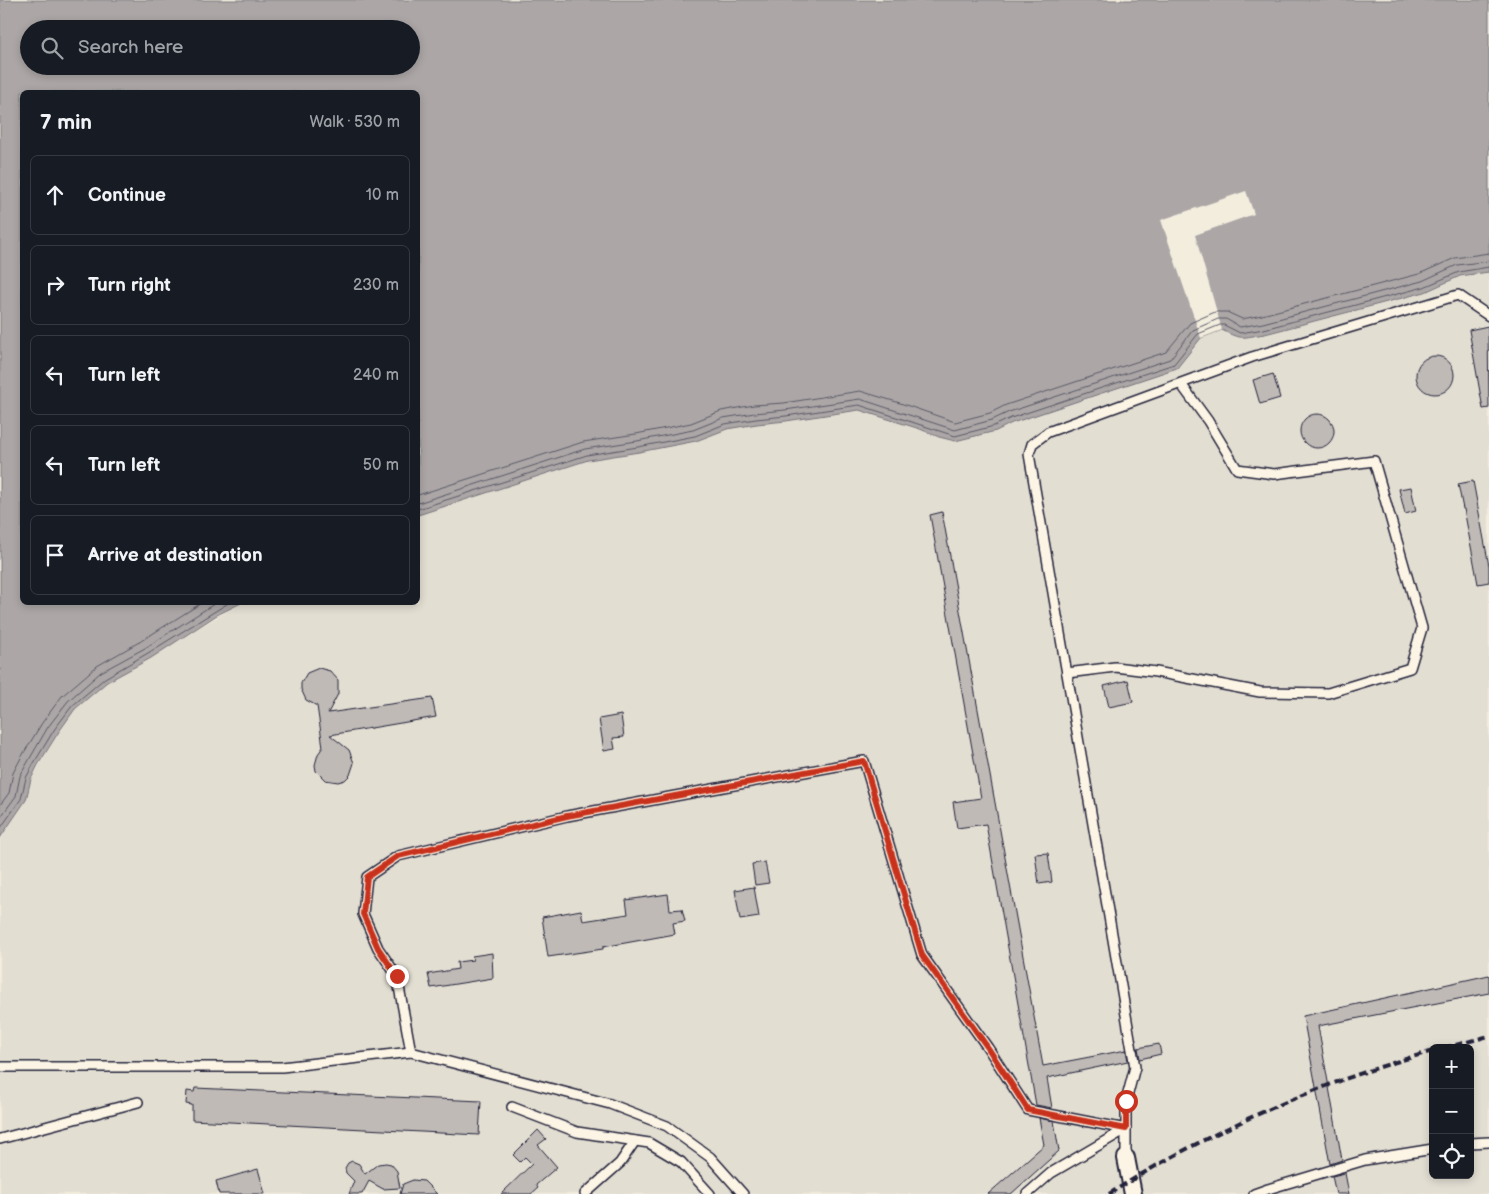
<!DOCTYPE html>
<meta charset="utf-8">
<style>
body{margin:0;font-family:"Balsamiq Sans",sans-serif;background:#20242c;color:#f1f3f6}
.controls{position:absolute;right:15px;bottom:15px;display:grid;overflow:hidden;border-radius:8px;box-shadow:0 2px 8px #0003}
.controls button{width:45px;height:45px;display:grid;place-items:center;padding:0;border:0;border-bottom:1px solid #363941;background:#171b24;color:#f1f3f6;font:25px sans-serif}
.stop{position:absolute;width:15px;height:15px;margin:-11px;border:4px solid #c8321e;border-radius:50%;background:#fff}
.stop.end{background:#c8321e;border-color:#fff;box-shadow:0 1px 5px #0008}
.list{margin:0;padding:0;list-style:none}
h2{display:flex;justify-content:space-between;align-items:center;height:65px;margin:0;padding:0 20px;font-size:21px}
h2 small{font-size:16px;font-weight:400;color:#9ea1a6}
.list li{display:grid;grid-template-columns:32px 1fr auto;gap:15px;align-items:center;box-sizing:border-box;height:80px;margin:0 10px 10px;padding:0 10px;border:1px solid #363941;border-radius:8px}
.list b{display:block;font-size:19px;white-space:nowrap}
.list em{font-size:16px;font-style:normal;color:#9ea1a6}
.icon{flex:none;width:28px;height:28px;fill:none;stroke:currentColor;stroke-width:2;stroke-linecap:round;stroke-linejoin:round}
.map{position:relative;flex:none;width:1489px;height:1194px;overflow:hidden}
.search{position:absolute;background:#171b24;box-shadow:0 2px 8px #0003;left:20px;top:20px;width:400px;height:55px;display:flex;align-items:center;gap:12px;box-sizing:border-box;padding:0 18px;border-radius:28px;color:#9ea1a6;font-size:19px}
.panel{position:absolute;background:#171b24;box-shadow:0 2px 8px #0003;left:20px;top:90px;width:400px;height:515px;border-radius:8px}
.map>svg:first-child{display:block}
.built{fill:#e3ded2;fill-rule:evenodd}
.water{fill:#aca7a6;stroke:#75727b;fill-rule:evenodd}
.pier{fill:#f3edde}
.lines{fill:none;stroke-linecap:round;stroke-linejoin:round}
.shore{stroke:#595766;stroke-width:1}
.building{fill:#bfbab6;stroke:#22223b}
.lane-casing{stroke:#22223b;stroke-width:12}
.street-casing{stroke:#22223b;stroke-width:20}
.lane{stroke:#fcf5e5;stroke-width:9}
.street{stroke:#fcf5e5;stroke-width:16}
.rail{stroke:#22223b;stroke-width:4;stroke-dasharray:8 4;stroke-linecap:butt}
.route{stroke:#c8321e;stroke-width:6}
</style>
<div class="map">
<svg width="1489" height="1194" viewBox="0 0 1489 1194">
<rect width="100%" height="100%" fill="#f3edde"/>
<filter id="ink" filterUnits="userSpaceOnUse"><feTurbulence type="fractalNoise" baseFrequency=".02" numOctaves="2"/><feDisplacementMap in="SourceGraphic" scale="10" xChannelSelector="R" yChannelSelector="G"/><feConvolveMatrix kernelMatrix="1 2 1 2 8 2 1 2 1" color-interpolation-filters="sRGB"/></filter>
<g filter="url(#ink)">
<!-- built -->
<path class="built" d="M1489,272V1194H0V838L26,800L31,779L58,733L75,709L107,682L241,603L418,602V515L588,460L639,452L696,441L727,429L757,424L806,419L859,410L920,429L939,437L996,431L1012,423L1177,368L1201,338L1222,330L1236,337L1241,338L1265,334L1425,292L1460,276ZM1433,1048H1470V1175H1433Z"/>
<!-- water -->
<path class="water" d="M0,0H1489V272L1460,276L1425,292L1265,334C1243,337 1242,341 1222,330L1201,338L1177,368L1012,423L996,431L955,441L939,437L920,429L859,410L786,421L757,424L727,429L696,441L639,452L588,460L418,515V92H22V602L241,603L217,615L151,658L107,682L75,709L58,733L38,765L31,779L26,800L0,838ZM29,29H411V66H29Z"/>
<!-- pier -->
<path class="pier" d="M1246,191L1254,214L1195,235L1222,330L1201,338L1161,220Z"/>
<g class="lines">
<!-- shore -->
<g class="shore">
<path d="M418,495L583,442L636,434L691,423L721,411L754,405L784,403L860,391L900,403L955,422L990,413L1006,405L1166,352L1190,323L1215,312H1227L1242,319L1262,315L1419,274L1455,258L1489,253"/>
<path d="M418,503L585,449L637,441L693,430L723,418L755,413L785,410L860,399L955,430L992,420L1009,412L1170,359L1193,330L1218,319H1226L1240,327L1263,323L1422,281L1457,265L1489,261"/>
<path d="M418,509L587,455L638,447L695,436L725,424L756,419L786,416L859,405L955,436L994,426L1011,418L1174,364L1198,334L1220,325H1224L1240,333L1264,329L1424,287L1459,272L1489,267"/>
<path d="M0,805L9,793L13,773L22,756L42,723L62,696L97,666L141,641L203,602"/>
<path d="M0,818L16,796L20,776L29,760L48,727L68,701L101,672L145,648L217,602"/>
<path d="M0,829L21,799L26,778L34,763L54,730L72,706L105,678L148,653L230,602"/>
</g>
</g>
<!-- building -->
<g class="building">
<path d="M1488,326L1489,408L1483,409L1469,330Z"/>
<circle cx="1435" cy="375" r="19"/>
<path d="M1273,374L1280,398L1260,404L1253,380Z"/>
<circle cx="1317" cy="431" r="17"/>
<path d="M1473,481L1489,566V582L1478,584L1464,509H1463L1458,484Z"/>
<path d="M1411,487L1416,511L1405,514L1399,489Z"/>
<path d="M942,512L1043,1066L1126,1050L1128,1061L1047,1078L1052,1108L1036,1105L986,824L957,828L953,802L981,798L930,515Z"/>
<path d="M319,668L330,671L338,680V694L328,713L432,698L436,717L330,735L349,750L354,763L350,775L345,780L338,782L325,780L316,771L315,765L318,754L323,747L317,706L306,700L301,689V683L307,673Z"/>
<path d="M1128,680L1133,702L1109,707L1104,686Z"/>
<path d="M621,715L624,737L613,738L615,749L604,751L599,719Z"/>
<path d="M1048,853L1052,882L1039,884L1035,854Z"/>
<path d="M765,862L769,883L755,885L752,864Z"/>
<path d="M754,887L759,917L740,920L735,890Z"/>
<path d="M668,894L670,910L682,909L685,921L673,923L675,934L603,947V949L548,957L542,917L581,910L583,921L628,914L626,900Z"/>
<path d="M492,953L493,978L431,988L428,974L458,969L457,962L473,960L472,956Z"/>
<path d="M1489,975V993L1318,1026L1342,1160L1330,1164L1303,1016Z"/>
<path d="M1159,1044L1161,1054L1140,1059L1138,1048Z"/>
<path d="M195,1088L481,1101L479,1135L192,1120V1105L186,1104L187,1091L194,1092Z"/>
<path d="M1039,1118L1054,1121L1059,1151L1011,1194H988L1044,1145Z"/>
<path d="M538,1130L546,1139L538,1145L557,1167L536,1185L538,1188L531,1194H501L532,1164L525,1157L520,1162L513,1155Z"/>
<path d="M352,1161L359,1164L365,1174L378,1164L386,1163L391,1164L397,1171L400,1188L383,1189L369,1181L362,1194H349L354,1181L346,1173L345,1168L348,1163Z"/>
<path d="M258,1169L265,1194H219L216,1181Z"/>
<path d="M1345,1173L1349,1194H1336L1332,1176Z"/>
<path d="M413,1180L424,1181L437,1194H400L403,1184Z"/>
</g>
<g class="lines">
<defs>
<g id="lane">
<path d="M1067,673L1115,667L1156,672L1260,692L1328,693L1410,668L1422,628L1374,461L1274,474L1237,469L1208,421L1181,384"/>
<path d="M0,1067H282L411,1052"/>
<path d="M512,1107L577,1132L649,1143L681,1162L710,1194"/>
<path d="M0,1139L138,1102"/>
<path d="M1470,1143L1489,1142"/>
<path d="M1126,1158V1101L1135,1067L1029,454L1032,444L1048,432L1252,357L1458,295L1489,316"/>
<path d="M585,1194L620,1163L635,1141"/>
<path d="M743,1194L710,1157L667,1126L610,1104L411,1052L397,976L378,948L363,914L367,877L398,856L567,816L864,761L922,955L988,1048L1028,1110L1126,1129"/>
<path d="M1027,1194L1051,1173L1126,1129"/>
<path d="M1254,1194L1268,1189L1365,1160L1433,1149"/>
</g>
<path id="street" d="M1126,1158L1133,1194"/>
</defs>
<!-- lane casing -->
<use href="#lane" class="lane-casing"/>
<!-- street casing -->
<use href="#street" class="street-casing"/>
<!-- lane -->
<use href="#lane" class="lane"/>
<!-- street -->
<use href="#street" class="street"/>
<!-- rail -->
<g class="rail">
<path d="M1444,1048L1489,1036"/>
<path d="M1109,1194C1209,1131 1318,1083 1433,1051"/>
</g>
</g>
</g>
<g class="lines" filter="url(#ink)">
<!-- route -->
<path class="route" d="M397,976L378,948L363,914L367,877L398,856L567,816L864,761L922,955L988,1048L1028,1110L1126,1129V1101"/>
</g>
</svg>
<div class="controls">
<button>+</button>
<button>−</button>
<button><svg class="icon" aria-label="locate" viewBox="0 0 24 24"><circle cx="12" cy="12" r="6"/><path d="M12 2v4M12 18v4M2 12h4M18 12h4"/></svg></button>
</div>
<div class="stop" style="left:1126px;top:1101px"></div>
<div class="stop end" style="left:397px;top:976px"></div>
<div class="search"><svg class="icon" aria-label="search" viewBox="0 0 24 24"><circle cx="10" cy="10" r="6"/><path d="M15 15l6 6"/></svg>Search here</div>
<section class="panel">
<h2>7 min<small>Walk · 530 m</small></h2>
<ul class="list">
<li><svg class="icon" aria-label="ahead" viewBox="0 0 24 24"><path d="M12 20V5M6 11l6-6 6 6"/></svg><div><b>Continue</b></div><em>10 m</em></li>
<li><svg class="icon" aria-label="right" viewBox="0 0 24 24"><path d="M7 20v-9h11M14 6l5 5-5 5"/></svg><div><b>Turn right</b></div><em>230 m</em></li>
<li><svg class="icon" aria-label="left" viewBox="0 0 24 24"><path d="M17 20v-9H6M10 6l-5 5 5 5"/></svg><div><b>Turn left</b></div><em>240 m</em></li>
<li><svg class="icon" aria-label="left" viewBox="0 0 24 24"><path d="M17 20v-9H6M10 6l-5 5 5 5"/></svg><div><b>Turn left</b></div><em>50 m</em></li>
<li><svg class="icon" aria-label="arrive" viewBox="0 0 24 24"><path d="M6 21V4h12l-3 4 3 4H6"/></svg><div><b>Arrive at destination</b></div></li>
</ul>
</section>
</div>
